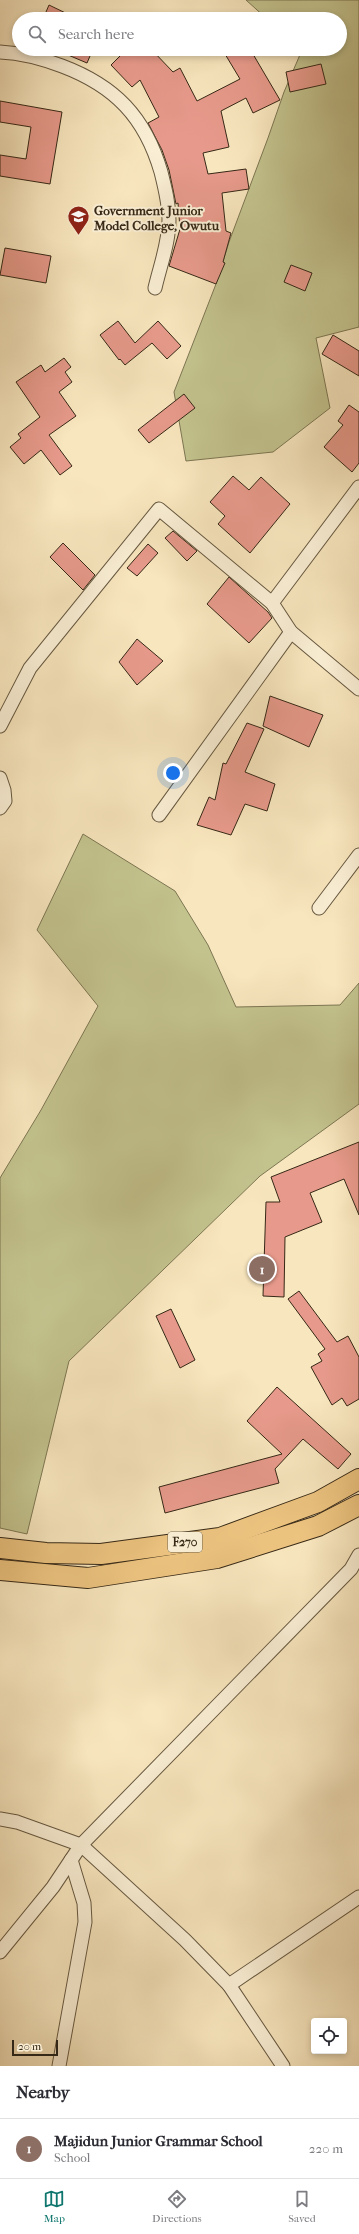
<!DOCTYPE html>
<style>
body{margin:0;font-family:"IM FELL French Canon",serif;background:#f7f7f7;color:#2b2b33}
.controls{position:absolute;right:12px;bottom:12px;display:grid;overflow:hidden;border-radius:4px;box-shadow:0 2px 6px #0003}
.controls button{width:36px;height:36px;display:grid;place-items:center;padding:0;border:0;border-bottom:1px solid #e1e1e2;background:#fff;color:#2b2b33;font:20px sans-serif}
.scale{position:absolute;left:12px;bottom:10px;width:46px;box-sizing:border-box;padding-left:4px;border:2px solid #362816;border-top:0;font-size:11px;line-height:14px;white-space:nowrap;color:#362816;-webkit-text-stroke:3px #faefd5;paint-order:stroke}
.you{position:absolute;left:173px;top:773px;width:14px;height:14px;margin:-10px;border:3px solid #fff;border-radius:50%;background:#1a73e8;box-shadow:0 0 0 6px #1a73e833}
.badge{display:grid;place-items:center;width:26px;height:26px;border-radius:50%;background:#0f766e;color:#fff;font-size:13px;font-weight:700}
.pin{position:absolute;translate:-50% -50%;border:2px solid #fff;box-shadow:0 1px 4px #0006}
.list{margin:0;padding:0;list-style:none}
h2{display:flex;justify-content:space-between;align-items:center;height:52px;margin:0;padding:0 16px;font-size:17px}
h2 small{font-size:13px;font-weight:400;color:#7c7c81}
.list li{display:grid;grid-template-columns:26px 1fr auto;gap:12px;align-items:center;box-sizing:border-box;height:60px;padding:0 16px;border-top:1px solid #e1e1e2}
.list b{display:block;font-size:15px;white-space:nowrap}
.list p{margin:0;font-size:13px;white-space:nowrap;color:#7c7c81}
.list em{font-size:13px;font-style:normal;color:#7c7c81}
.icon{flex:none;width:22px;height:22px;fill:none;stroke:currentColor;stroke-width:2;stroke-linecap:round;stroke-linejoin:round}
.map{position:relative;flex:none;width:359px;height:2066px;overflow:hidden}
.search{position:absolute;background:#fff;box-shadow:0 2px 6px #0003;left:12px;right:12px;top:12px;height:44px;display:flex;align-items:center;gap:10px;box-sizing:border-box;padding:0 14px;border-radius:22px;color:#7c7c81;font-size:15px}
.sheet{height:112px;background:#fff}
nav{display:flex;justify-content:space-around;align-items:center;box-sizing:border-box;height:56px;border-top:1px solid #e1e1e2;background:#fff;font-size:11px;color:#7c7c81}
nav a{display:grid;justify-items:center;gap:2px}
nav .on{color:#0f766e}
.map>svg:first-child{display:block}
.green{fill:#c3c38e;stroke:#7c7652}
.building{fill:#e79a8b;stroke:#362816}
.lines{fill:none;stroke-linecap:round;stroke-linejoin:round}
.minor-casing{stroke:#665840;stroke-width:15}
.primary-casing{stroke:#362816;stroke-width:22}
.minor{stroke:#faefd5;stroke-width:13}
.primary{stroke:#ecc37f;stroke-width:20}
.labels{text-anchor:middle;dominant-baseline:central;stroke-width:4;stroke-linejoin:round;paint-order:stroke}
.shield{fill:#faefd5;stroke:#71644f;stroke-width:1}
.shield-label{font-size:12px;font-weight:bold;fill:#362816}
.poi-label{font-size:13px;font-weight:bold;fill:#362816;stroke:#faefd5;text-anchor:start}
</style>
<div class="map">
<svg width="359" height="2066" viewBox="0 0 359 2066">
<rect width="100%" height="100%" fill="#f8e6be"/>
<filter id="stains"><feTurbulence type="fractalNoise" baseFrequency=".005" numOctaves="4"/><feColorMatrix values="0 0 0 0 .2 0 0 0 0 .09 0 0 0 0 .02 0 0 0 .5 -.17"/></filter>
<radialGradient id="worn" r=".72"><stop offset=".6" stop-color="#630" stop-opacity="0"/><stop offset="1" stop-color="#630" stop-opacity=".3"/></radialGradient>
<!-- green -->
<g class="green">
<path d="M246,0H359V327L316,338L330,408L273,452L186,461L174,392L216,284L229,242L268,138L284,92L302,50L300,49H340V19H267Z"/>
<path d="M83,834L175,891L208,945L236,1007L340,1005L359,983V1104L260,1176L69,1361L27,1534L0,1528V1178L41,1110L98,1006L37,930Z"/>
</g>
<!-- building -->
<g class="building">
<path d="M49,5L78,19H43Z"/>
<path d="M54,49H93L87,63Z"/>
<path d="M127,49H151L173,72L180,68L197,101L240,79L222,49H250L280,100L253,113L246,98L221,111L229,147L203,153L208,174L246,169L249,189L222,193L226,231L231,233L223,262L225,263L216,284L169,266L180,229L178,203L176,204L169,170L162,150L148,123L159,117L140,80L132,87L111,65Z"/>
<path d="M321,64L326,84L290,92L286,72Z"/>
<path d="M0,101L62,112L50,184L0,176V155L26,159L31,127L0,122Z"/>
<path d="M5,248L51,256L46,283L0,275Z"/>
<path d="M291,265L312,273L305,291L284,282Z"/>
<path d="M118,321L135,343L158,321L181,346L167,359L152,343L125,365L120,359L119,360L100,335Z"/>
<path d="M333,335L359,351V376L322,354Z"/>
<path d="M64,358L71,367L65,372L72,382L59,392L76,416L49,435L72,466L60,475L41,450L24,464L10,447L21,438L18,434L40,417L16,382L41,365L45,372Z"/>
<path d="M184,394L195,408L149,443L138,430Z"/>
<path d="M349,405L359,412V463L352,472L324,447L343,425L338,421Z"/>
<path d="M233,476L249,490L261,477L290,504L250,553L218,524L225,516L210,502Z"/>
<path d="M173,531L197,551L187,561L165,538Z"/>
<path d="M63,543L95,575L83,590L50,557Z"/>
<path d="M148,544L158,553L137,576L127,568Z"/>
<path d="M229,577L268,612L272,618L249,643L207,604Z"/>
<path d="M137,639L163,661L137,685L119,662Z"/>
<path d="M270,696L323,715L309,747L263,726Z"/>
<path d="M247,723L264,729L245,772L275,784L267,811L245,804L231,835L197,825L209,797L215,800L223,763L226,764Z"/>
<path d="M359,1142V1215L344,1179L310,1193L322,1222L285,1237L284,1297L263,1296L266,1202H280L271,1177Z"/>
<path d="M299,1291L337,1342L348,1336L359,1357V1399L347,1406L342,1398L332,1405L311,1367L322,1361L318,1354L325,1349L288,1299Z"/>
<path d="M171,1309L195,1360L180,1368L156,1316Z"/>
<path d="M277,1387L351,1454L338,1469L303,1439L275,1469L279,1483L165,1513L159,1487L282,1454L247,1421Z"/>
</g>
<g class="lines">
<defs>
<g id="minor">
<path d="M0,52C22,53 41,58 62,66C115,86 145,117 161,172C165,188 169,203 169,220C169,243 160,266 155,288"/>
<path d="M272,603L359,487"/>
<path d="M0,726L30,668L159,509L272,603L291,632L359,689"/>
<path d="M0,778L4,790L5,801L0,808"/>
<path d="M159,815L291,632"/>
<path d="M319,908L359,855"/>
<path d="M0,1819L17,1822L81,1845L185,1940L229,1985L283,2066"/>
<path d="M0,1952L53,1887L81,1845L351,1569L359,1555"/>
<path d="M229,1985L359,1897"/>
<path d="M59,2066L85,1922L84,1903L71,1860"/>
</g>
<g id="primary">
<path d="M0,1548L46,1553L101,1554L220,1538L318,1502L359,1479"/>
<path d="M0,1570L88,1578L217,1558L318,1526L359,1505"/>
</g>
</defs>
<!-- minor casing -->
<use href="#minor" class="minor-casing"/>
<!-- primary casing -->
<use href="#primary" class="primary-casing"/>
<!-- minor -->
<use href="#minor" class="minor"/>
<!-- primary -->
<use href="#primary" class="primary"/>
</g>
<!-- icons -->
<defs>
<symbol id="school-pin" viewBox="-11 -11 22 30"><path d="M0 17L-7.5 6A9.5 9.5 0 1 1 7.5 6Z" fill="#8f2418" stroke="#faefd5"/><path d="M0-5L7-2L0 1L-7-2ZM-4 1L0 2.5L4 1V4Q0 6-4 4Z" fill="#fff"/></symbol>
</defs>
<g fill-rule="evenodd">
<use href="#school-pin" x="66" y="204" width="25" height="34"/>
</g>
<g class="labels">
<!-- shield labels -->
<rect class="shield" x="168" y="1532" width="34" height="20" rx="3"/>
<g class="shield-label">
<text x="185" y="1542">F270</text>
</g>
<!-- poi labels -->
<g class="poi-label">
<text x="94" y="210">Government Junior<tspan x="94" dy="15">Model College, Owutu</tspan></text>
</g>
</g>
<rect width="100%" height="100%" filter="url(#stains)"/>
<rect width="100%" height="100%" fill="url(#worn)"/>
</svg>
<div class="controls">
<button><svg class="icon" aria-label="locate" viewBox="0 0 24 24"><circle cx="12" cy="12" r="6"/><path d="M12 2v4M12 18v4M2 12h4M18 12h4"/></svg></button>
</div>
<div class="scale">20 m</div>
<div class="you"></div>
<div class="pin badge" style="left:262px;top:1269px;background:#8d6e63">1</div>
<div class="search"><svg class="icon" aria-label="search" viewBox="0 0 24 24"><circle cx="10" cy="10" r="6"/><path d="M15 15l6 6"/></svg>Search here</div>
</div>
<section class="sheet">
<h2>Nearby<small></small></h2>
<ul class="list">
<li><span class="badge" style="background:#8d6e63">1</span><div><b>Majidun Junior Grammar School</b><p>School</p></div><em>220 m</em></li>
</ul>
</section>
<nav>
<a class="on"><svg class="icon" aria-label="map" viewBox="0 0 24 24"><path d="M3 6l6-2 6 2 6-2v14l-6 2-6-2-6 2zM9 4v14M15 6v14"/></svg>Map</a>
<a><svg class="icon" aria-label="directions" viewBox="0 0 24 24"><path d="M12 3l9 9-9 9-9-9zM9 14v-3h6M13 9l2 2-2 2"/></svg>Directions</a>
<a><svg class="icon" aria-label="saved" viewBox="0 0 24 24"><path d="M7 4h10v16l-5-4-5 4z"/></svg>Saved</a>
</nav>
